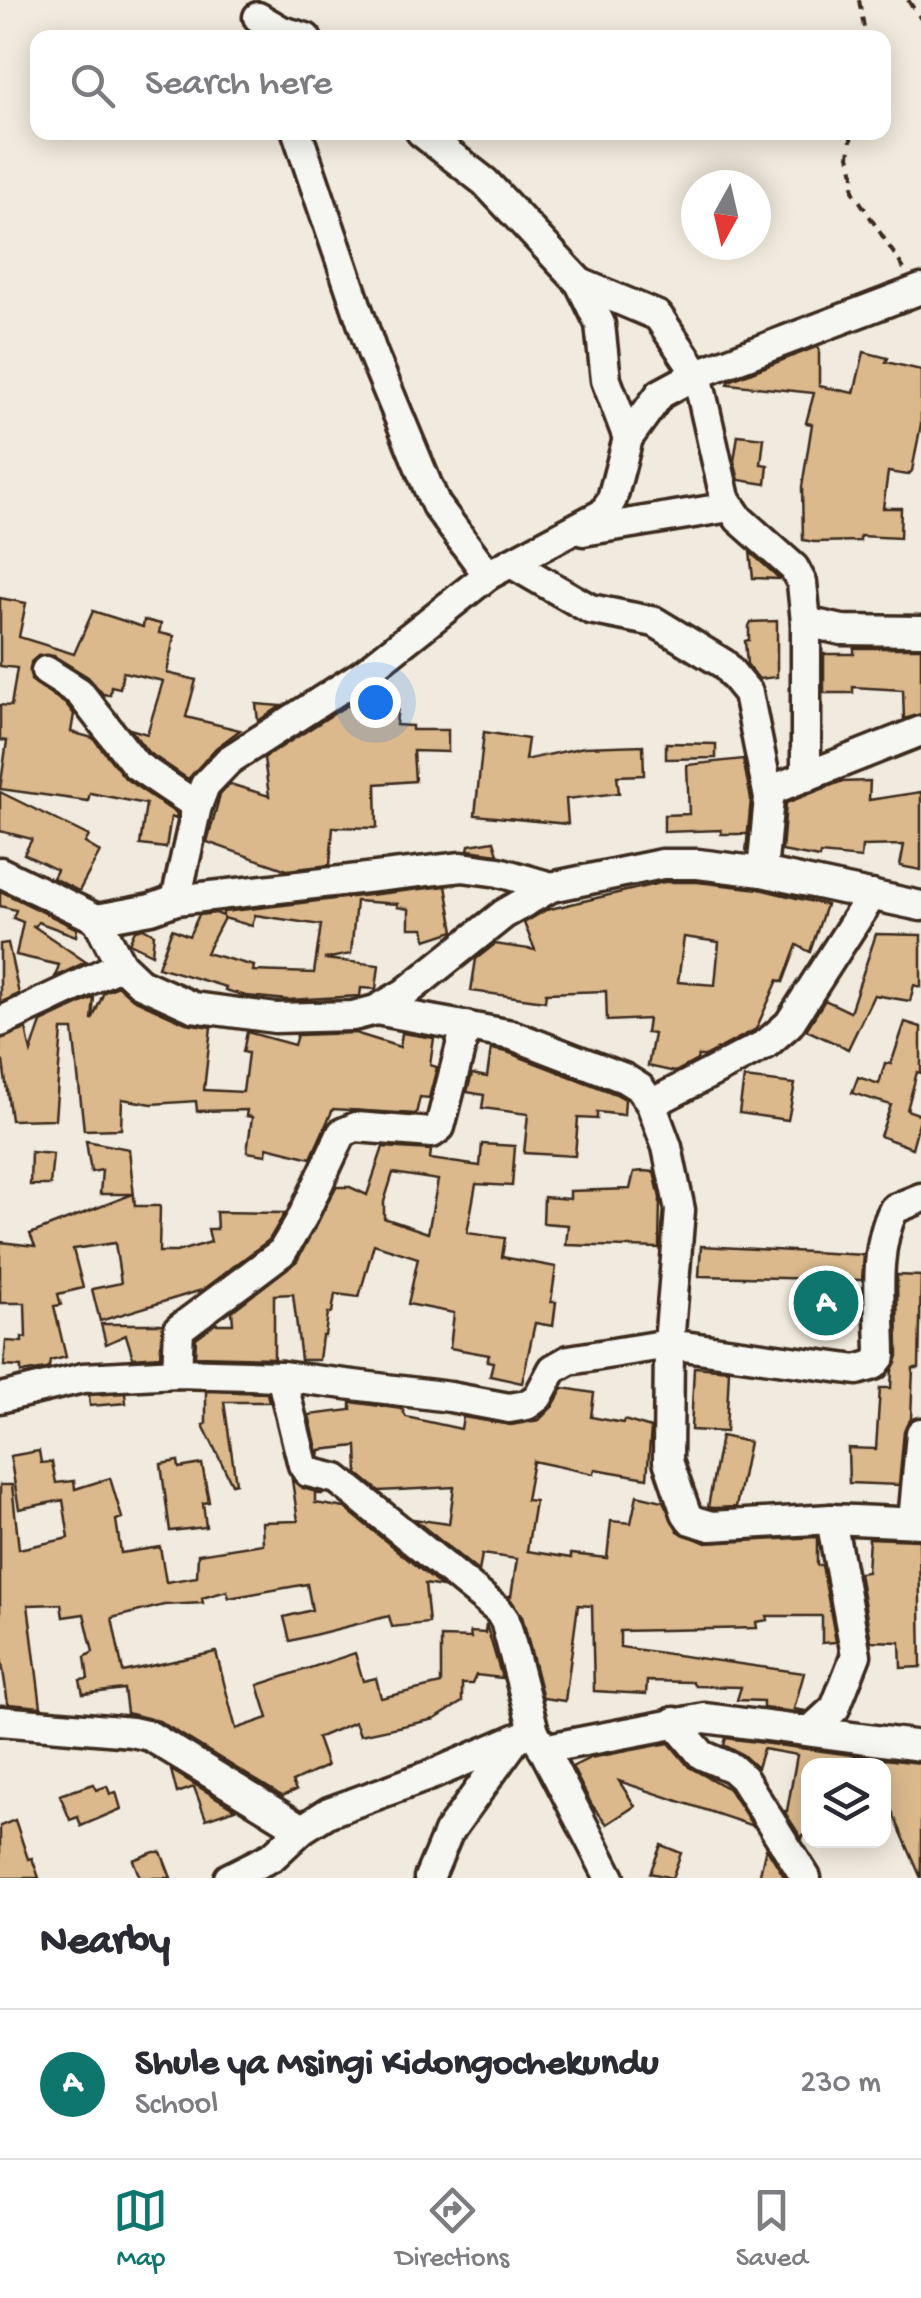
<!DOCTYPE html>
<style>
body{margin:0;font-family:"Gochi Hand",sans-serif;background:#f2f2f3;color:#2b2b33}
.controls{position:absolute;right:30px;bottom:30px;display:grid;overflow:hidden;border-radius:20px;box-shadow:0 5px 25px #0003}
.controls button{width:90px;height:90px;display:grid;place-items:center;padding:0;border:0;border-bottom:2px solid #e1e1e2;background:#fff;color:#2b2b33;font:50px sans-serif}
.compass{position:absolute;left:681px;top:170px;width:90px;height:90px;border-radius:50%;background:#fff;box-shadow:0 5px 25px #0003;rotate:188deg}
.you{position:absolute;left:375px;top:702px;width:35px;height:35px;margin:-25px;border:8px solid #fff;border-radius:50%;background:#1a73e8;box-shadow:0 0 0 15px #1a73e833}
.badge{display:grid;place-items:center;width:65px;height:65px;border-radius:50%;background:#0f766e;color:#fff;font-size:32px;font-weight:700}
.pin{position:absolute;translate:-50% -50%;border:5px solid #fff;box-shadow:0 2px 10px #0006}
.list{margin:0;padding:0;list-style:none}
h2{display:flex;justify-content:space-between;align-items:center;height:130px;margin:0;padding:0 40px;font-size:42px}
h2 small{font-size:32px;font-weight:400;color:#7c7c81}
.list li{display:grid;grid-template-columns:65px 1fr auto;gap:30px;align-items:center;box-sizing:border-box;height:150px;padding:0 40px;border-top:2px solid #e1e1e2}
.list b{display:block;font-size:38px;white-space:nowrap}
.list p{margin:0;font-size:32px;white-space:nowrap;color:#7c7c81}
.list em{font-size:32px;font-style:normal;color:#7c7c81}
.icon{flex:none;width:55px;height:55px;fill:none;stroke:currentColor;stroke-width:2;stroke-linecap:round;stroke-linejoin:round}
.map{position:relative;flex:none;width:921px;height:1878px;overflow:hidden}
.search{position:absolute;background:#fff;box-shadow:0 5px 25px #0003;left:30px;right:30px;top:30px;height:110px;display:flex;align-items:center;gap:25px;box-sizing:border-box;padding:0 35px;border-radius:20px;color:#7c7c81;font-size:38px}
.sheet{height:280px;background:#fff}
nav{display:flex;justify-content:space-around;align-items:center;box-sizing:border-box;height:140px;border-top:2px solid #e1e1e2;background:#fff;font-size:28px;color:#7c7c81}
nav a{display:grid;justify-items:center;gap:5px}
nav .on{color:#0f766e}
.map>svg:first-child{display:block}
.building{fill:#dbb98d;stroke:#3b2a1e;stroke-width:2.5;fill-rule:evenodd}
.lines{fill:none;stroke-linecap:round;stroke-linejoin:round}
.minor-casing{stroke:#3b2a1e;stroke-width:35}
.path{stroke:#3b2a1e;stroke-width:4;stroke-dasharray:10 8;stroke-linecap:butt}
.minor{stroke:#f6f6f2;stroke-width:28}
</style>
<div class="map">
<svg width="921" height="1878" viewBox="0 0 921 1878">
<rect width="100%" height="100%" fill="#f1eade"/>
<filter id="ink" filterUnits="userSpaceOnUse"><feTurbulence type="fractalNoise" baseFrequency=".01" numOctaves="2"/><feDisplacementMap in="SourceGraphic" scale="20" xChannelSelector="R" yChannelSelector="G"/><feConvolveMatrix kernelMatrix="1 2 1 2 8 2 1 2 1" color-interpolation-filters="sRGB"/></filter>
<g filter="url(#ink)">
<!-- building -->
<g class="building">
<path d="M816,347L819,348V386L854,393L864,352L888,358L886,362L921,370V424L912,471L908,475L888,472L883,508H901L900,538L860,536V541L814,542L803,540L802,487L812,424L806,423L814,393L728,384L729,381Z"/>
<path d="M738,435L764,438L761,464L768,465L766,484L739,480L734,461Z"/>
<path d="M750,552L779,578V579L753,578Z"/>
<path d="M0,598L26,603L19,637L74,654L93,611L143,627L144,620L161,624L159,633L174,636L167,673L196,680L186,717L240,730L216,748L188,779L148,752L130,729L147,734L163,681L123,672L120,688L111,686L110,695L103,694L88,677L54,656L39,655L31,662V680L67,705L74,714L71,732L93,738L126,779L177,814L176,819L171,817L166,848L140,845L146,804L90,793L88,801L0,789L7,741L0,740V705L11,706L17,668L0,666Z"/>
<path d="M777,621V677L759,679L747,664L745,641L749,640V626L751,622Z"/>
<path d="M854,648H921V714L904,719L903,690L853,687V693H824V654H854Z"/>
<path d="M355,700L398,705L396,725L412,726V730H448V752L413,751L415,781L376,784L377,828L333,827L330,865L287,870L207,842L220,795L230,784L269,796L264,758L346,706H355Z"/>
<path d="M256,704L281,706L258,721Z"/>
<path d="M484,732L528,739L525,760L584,747L643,745L644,775L617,776L619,793L566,799L568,824L475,815Z"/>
<path d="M666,743L716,744V758L666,759Z"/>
<path d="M743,759L751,799L746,852L748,834H721V830L664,832V815L689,814L687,765Z"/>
<path d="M870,781L869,800L921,792V870L900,866L904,845L862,846L861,858L820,854L819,858L782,851L786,803L840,782Z"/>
<path d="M0,792L89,836L85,843L100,852L79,891L53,878L57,870L24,854L32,839L0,831Z"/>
<path d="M494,841L498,854L468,850L469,845Z"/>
<path d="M664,882H697L759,889L826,905L810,952L797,945L783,982L778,980L756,1029L705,1056H698L697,1060L675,1072L648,1066L654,1034L646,1033L648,1019L607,1021L606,991L546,993L545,1001L471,991L476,959L495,944L535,950L524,923L546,910ZM684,937L719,942L715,985L678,982Z"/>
<path d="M446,886L454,931L426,940L424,928H409V909L397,907L398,904L356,901L351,954L324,959L379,965L376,989L361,988L360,996L288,1000L246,996L225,990L226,987L158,967L172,929L189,936L199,915L216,913L223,916V912ZM255,915L321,925L314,973L253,971L254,966L206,953L224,918L252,926Z"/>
<path d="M0,891L77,929L76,936L38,922L35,927L32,925L86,962L55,977L59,965L16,955L23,922L13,918L16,910L0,906Z"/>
<path d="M143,928L154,934L152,954L129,943L135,930Z"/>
<path d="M876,934L921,935V987L914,985L910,1001L874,995L848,1049L806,1030L825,1000L850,1012Z"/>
<path d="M8,943L19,994L0,1003V944Z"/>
<path d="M118,986L133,999L186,1023L211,1027L204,1090L243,1092L248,1053L243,1052L247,1032L294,1045L297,1035L355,1033L400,1047L402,1033L434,1038L430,1065L437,1067L429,1098L420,1097L416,1114L333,1109L311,1158L267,1147L266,1155L247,1152L252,1117L246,1116L247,1110L197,1111L196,1101L152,1104L122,1099L121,1129L84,1130L73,1030H62L55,1119L11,1120L3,1062L0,1063V1039L26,1029L31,1052L41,1022L94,997L92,1020L104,992Z"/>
<path d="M905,1022L921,1027V1073L917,1072L907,1110L921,1115L912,1148L880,1136L891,1105L852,1093L858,1077L879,1084L885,1063L891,1064Z"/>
<path d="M491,1049L507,1052L616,1094L625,1099L624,1115L597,1112V1119L578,1118L575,1156L524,1153L528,1114L482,1108L484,1095L467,1092L472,1074L487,1077Z"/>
<path d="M744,1078L795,1084L788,1120L739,1113Z"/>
<path d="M86,1141L129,1149L135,1206H160L159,1252H176L211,1242L208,1229H217L216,1212L285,1213L269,1240L202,1290L100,1321L92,1289L121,1283L115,1243L73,1249L83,1288L58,1294L61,1305L54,1306L66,1357L50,1361L49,1367L46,1369L21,1373V1367L4,1366L6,1341L22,1342V1337L26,1338L25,1303H0V1242L35,1246L30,1234L133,1194H100L102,1170L91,1172Z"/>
<path d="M482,1144L515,1146L512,1186L476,1184L467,1233L505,1238L502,1257L556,1267L551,1302H556L553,1326L535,1323L522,1383L490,1376L493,1362L487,1361L489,1355L450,1348L454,1313L408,1304L418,1258L374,1244L359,1297L335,1294L332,1313H328L325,1336H322L319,1360H301L293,1294L274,1295V1358L195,1356L196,1338L215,1324H233L232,1311L297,1261L336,1187H350L367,1195L383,1147L431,1150L430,1159L480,1166ZM393,1173L438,1180L428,1233L384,1218V1202Z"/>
<path d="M31,1152L53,1154L50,1185H30Z"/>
<path d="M644,1171L654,1172L660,1198L659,1248L566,1245L568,1225L543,1223L544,1197L570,1199V1191L630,1189L634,1172Z"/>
<path d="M701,1246L864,1255L862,1280L699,1276Z"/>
<path d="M897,1275L921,1276L919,1368H913L911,1419L904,1431L899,1485L849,1483L848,1448L876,1449L880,1388H891L892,1370L898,1356Z"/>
<path d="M101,1324H163L160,1356L133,1358L126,1335L106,1344Z"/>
<path d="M694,1367L729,1370L726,1432L691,1430Z"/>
<path d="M563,1388L594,1393L591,1417L623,1423L624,1420L651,1428L647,1478L595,1469L594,1474L533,1461L526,1500L535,1501L527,1551L571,1558V1554L607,1558L611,1521L631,1523L637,1495L663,1501L678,1531L706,1543L817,1537V1565H822L836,1642L822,1643V1616H767L768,1620L756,1622L757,1628L620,1631V1647L804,1673L794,1709L806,1711L804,1713L763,1708V1701L737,1700L741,1687L695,1686L692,1682L647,1681L646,1694L594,1691L592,1606L578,1605L565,1701L543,1698L522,1616L508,1596H511L517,1559L482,1554L479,1572L414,1519L449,1524L454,1487L379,1491L358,1474L357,1446L320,1450L319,1457L309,1415L351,1410V1402L402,1409L406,1417L461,1429L463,1417L511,1425L539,1420L553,1406Z"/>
<path d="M206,1391L267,1393L269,1402H224L236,1483L232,1484L203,1425L206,1424Z"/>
<path d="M125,1393L126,1403L90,1406L89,1395Z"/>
<path d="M721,1436L749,1442L736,1507L713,1508L708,1507Z"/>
<path d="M39,1451L41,1463L52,1462L56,1483L74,1481L75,1489L110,1478L122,1518L116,1520L121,1553L160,1547L166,1582L197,1577L198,1554L263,1544L262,1522L298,1521L292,1480L303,1488L323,1494H315V1503L345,1508L442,1587L425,1584L429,1623L392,1627L389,1616L290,1641L284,1617L312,1610L307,1584L229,1598L227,1591L202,1598L203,1603L164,1605L112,1618L123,1672L216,1652L236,1729L268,1718L258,1685L355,1653L363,1681L376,1678L381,1698L441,1684V1637L471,1638L470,1632L485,1633L486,1624L502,1678L476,1675L472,1684H462V1702L435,1719L360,1735L355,1722L317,1738L327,1766L292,1782L296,1790L282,1796L159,1721L127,1713L124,1689L83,1694L80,1680L88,1679L85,1657L93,1652L84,1614L63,1617L61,1604L28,1605L41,1707L8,1704L0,1650V1485H12L19,1549L69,1538L63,1500L19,1509L10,1456Z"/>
<path d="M178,1461L179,1468L202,1464L209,1502L203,1503L206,1527L170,1531L161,1464Z"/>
<path d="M869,1538L919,1540L921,1667L901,1668L900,1642L871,1641L859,1573L867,1572Z"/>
<path d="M726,1738L867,1757L866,1766H808V1836L803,1835L802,1839L784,1811H787L797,1755L763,1749L757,1768L743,1755L724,1745Z"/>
<path d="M669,1743L689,1767L729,1789L753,1826L619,1781L635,1806L607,1824L592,1805L572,1767L590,1758Z"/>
<path d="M884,1759L921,1763V1878L884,1793Z"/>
<path d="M171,1770L235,1809L206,1819L194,1787L177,1793Z"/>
<path d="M93,1784L96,1790L107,1786L110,1794L116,1792L121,1809L81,1826L78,1817L70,1820L60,1795Z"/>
<path d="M15,1820L28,1859L32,1858L39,1878H0V1826Z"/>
<path d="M661,1845L681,1853L672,1878L650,1873Z"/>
<path d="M766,1847L785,1878H759Z"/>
<path d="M154,1852H161L171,1878H140L133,1860Z"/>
</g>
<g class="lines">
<defs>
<g id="minor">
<path d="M258,17L282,31L306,38"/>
<path d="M297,132L372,352L428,487L436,505L488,575"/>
<path d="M421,132L485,182L580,283L600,324L606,380L628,438"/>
<path d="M580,283L658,316L697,374L725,498L739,519L794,568L802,583L806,622V777"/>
<path d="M583,531L730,507"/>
<path d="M511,563L590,609L655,622L724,664L748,693L769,798"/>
<path d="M806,622L842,630L921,631"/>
<path d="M46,671L79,692L136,765L197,806"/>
<path d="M0,872L97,919L121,965L140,983L193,1007L275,1018L353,1016L376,1010L405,993L504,914L551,887L662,864H698L762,872L921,906"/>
<path d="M762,872L769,798L774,789L921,731"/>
<path d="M176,900L197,806L205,785L229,760L363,674L488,575L604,513L612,499L628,438L660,394L697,374L921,289"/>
<path d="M97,919L151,909L176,900L462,867L499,872L551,887"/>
<path d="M376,1010L512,1035L624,1078L640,1088L651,1104L667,1147L680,1210L669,1344L668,1461L686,1513L691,1520L711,1526L831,1519L921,1523"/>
<path d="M0,1022L121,965"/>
<path d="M651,1104L766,1044L789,1024L872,895"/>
<path d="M177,1373L179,1329L282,1252L302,1218L342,1133L356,1127L432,1133L440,1127L466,1026"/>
<path d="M281,1376L303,1465L308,1472L337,1479L498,1610L505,1620L534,1731L610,1878"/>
<path d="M0,1398L83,1378L177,1373L281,1376L450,1397L509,1408L527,1405L538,1397L553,1369L569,1360L669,1344L857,1370L874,1365L881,1356C881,1309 872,1252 894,1209L921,1198"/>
<path d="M913,1522L921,1433"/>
<path d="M0,1721L132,1732L150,1736L302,1829"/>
<path d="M674,1722L702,1755L732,1768L743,1778L806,1878"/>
<path d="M810,1731L835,1708L856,1655L831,1519"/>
<path d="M543,1749L705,1718L921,1746"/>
<path d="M229,1878L273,1856L302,1829L329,1812L436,1773L534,1731"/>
<path d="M429,1878L448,1833L515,1740"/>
</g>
</defs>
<!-- minor casing -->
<use href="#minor" class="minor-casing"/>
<!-- path -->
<g class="path">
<path d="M859,0L866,38"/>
<path d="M908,0L921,19"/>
<path d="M852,132L849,156L854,173L853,191L904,269"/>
</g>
<!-- minor -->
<use href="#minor" class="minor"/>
</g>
</g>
</svg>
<div class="controls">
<button><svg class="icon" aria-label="layers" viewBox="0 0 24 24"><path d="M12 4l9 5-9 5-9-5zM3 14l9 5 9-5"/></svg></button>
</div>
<svg class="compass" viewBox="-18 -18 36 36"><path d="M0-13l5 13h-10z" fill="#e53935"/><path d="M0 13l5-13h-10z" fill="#7c7c81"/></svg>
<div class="you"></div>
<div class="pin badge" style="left:826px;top:1303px">A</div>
<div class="search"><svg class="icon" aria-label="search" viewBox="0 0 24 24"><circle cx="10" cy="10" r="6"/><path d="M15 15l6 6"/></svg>Search here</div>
</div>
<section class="sheet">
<h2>Nearby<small></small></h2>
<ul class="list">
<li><span class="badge">A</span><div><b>Shule ya Msingi Kidongochekundu</b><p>School</p></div><em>230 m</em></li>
</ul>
</section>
<nav>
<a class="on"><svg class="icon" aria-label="map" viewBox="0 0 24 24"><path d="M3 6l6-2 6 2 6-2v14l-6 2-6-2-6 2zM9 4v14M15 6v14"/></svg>Map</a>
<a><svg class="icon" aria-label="directions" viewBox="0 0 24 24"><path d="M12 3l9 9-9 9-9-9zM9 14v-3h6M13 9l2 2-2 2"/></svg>Directions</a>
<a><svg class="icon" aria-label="saved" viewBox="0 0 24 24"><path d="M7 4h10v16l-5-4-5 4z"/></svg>Saved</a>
</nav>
